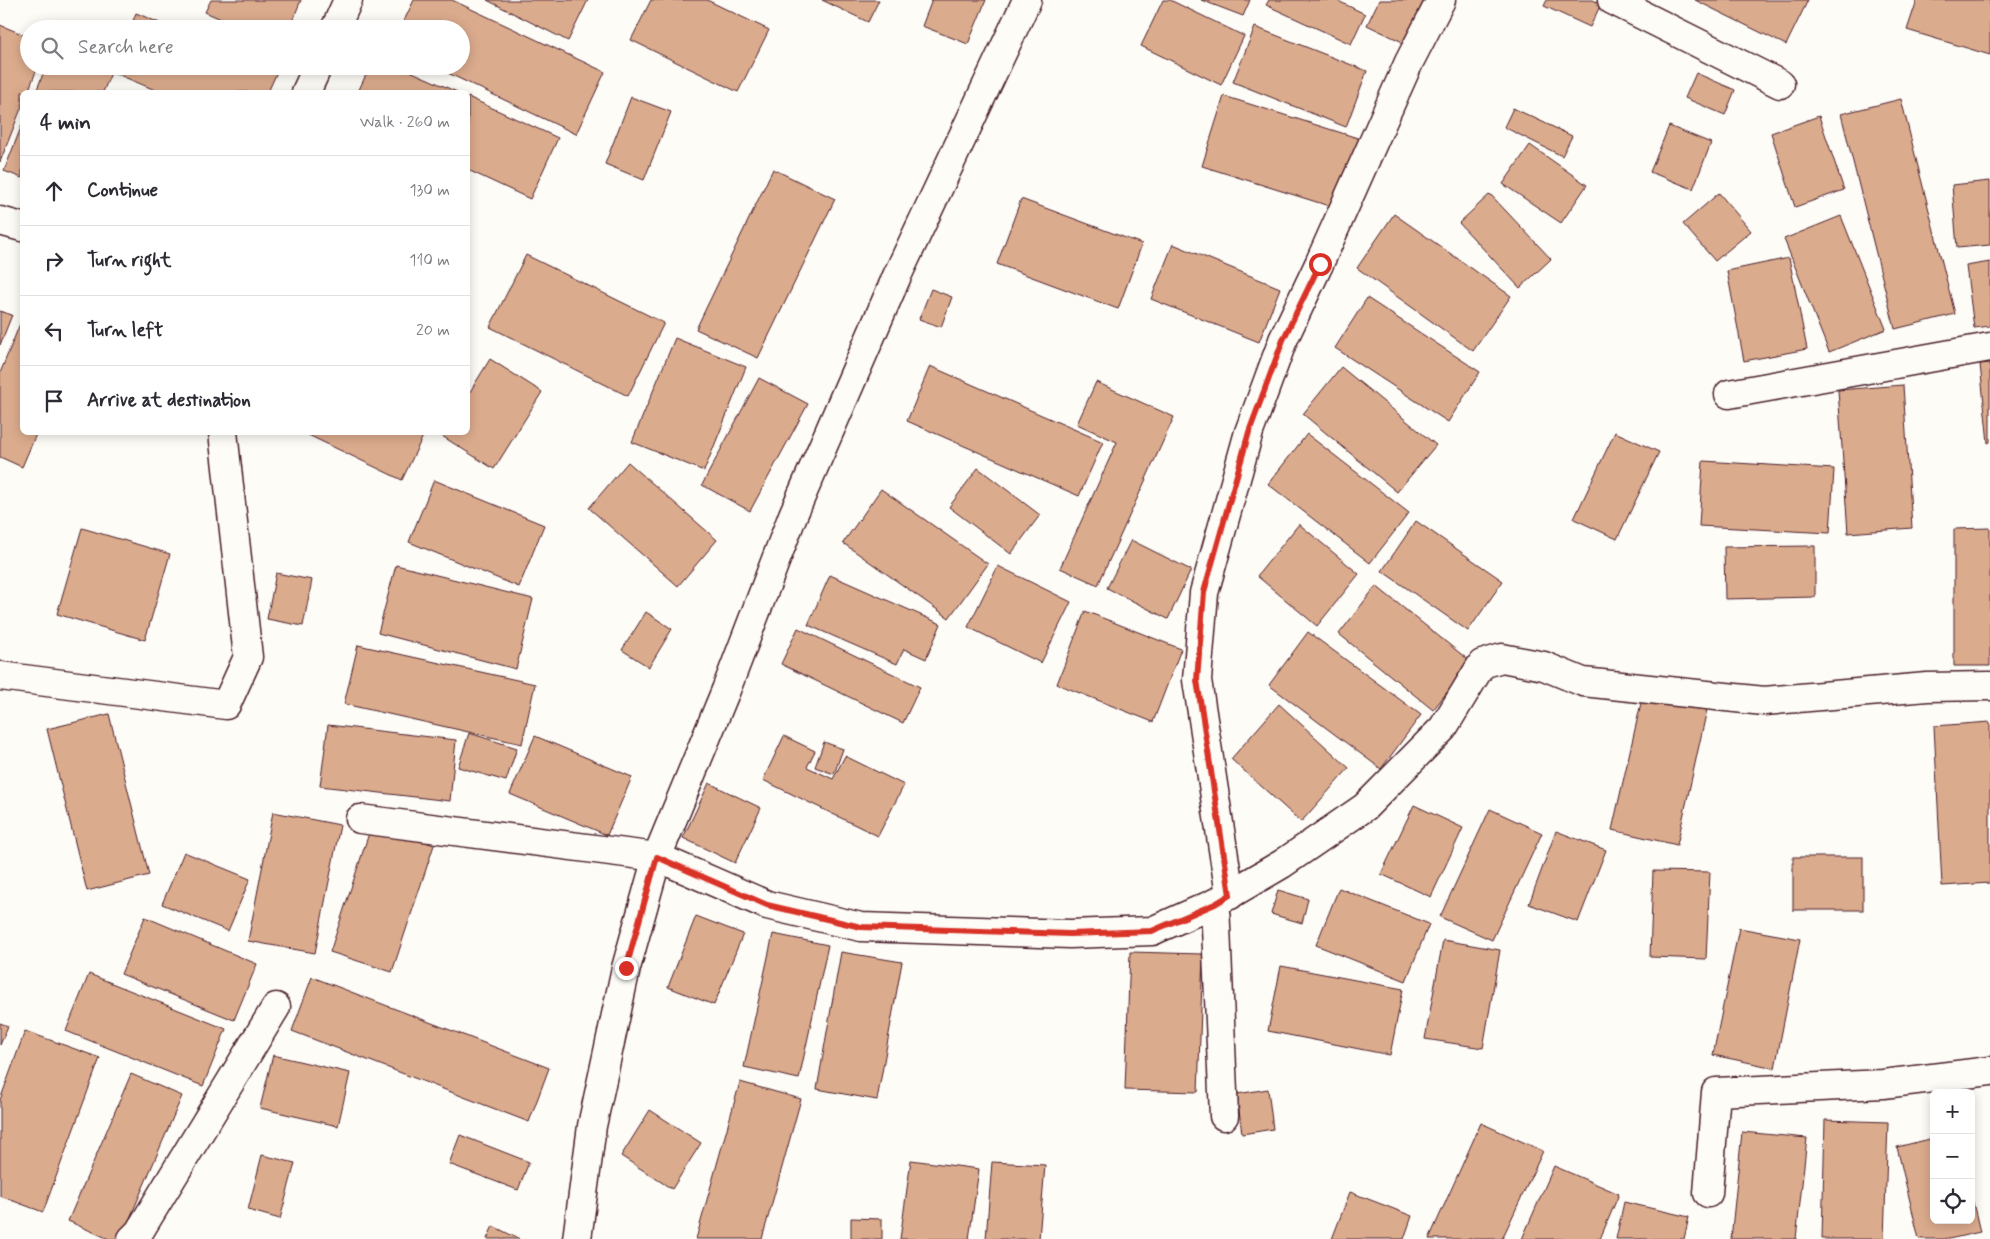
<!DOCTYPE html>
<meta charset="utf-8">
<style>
body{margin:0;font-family:Mynerve,sans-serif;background:#f2f2f3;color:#2b2b33}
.controls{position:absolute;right:15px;bottom:15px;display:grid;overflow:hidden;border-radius:8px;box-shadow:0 2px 12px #0003}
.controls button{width:45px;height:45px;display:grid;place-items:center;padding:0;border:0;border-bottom:1px solid #e1e1e2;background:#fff;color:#2b2b33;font:25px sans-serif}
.stop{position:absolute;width:15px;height:15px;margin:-11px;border:4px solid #d93025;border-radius:50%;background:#fff}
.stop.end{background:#d93025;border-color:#fff;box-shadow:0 1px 5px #0008}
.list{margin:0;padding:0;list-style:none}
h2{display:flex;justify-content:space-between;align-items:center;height:65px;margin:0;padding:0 20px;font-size:21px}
h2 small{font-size:16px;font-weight:400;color:#7c7c81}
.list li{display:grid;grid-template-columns:32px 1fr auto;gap:15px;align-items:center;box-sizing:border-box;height:70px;padding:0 20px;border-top:1px solid #e1e1e2}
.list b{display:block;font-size:19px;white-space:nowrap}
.list em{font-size:16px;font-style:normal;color:#7c7c81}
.icon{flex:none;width:28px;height:28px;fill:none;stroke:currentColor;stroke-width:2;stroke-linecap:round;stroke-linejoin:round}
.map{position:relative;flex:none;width:1990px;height:1239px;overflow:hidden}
.search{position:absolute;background:#fff;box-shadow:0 2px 12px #0003;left:20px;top:20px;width:450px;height:55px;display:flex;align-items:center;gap:12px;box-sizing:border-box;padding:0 18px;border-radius:28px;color:#7c7c81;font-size:19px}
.panel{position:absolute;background:#fff;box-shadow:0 2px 12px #0003;left:20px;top:90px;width:450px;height:345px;border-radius:8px}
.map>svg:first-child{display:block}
.building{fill:#dbab8d;stroke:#4a1f2b}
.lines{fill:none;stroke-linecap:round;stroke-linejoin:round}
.minor-casing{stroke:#4a1f2b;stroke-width:31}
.minor{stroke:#fdfcf7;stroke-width:28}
.route{stroke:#d93025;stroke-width:6}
</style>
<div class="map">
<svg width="1990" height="1239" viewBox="0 0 1990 1239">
<rect width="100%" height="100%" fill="#fdfcf7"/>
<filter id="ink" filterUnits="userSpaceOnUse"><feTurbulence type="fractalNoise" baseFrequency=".02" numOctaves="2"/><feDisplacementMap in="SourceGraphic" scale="10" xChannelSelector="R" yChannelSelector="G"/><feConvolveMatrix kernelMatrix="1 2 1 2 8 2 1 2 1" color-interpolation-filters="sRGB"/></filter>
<g filter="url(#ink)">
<!-- building -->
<g class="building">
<path d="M211,0H301L289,29H244L205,12Z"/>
<path d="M414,0H452L605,72L576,134L433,66H461V29H400Z"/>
<path d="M487,0H588L568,41Z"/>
<path d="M651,0H707L769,30L738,92L631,40Z"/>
<path d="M822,0H879L868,22Z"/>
<path d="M932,0H986L968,44L922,26Z"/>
<path d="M1163,0H1170L1244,36L1221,85L1141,46Z"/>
<path d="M1201,0H1250L1243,16Z"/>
<path d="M1269,0H1336L1365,14L1351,44L1266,5Z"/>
<path d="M1379,0H1439L1415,48L1367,25Z"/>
<path d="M1547,0H1593L1601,4L1590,27L1544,6Z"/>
<path d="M1695,0H1808L1786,45Z"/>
<path d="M1917,0H1990V55L1907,30Z"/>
<path d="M136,13L174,29H130Z"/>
<path d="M0,25L29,37V66H38L28,92H22V106L0,162Z"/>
<path d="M1255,27L1367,71L1346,127L1233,82Z"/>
<path d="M46,66H95L111,73L103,92H36Z"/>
<path d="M114,66H264L277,72L268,92H160L112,72Z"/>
<path d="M370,66H399L457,92H358Z"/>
<path d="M1696,73L1735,90L1725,115L1685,98Z"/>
<path d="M1224,96L1364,140L1342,210L1202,166Z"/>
<path d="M468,97L558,138L530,199L468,170Z"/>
<path d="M631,97L671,112L644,180L605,164Z"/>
<path d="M1901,99L1955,314L1895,329L1841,114Z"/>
<path d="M1513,108L1572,136L1562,156L1504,127Z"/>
<path d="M1819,116L1844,190L1795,207L1771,133Z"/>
<path d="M22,125V178L4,171Z"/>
<path d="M1669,126L1711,143L1693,189L1650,172Z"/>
<path d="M1530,145L1587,185L1561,223L1503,184Z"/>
<path d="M773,169L835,199L758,358L696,329Z"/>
<path d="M1990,181V245L1957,248L1952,185Z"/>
<path d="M1719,193L1751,231L1715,261L1683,224Z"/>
<path d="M1490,194L1551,259L1520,288L1459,223Z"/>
<path d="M1021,199L1142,244L1118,309L997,264Z"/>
<path d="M1394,214L1511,296L1473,351L1357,268Z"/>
<path d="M1841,216L1886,329L1829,352L1784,239Z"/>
<path d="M1173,244L1280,288L1259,342L1151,299Z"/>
<path d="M526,255L664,323L628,396L490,327Z"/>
<path d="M1789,258L1807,349L1744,361L1727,271Z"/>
<path d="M1990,262V326L1974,328L1966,266Z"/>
<path d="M931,289L952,297L941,327L919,319Z"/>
<path d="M1367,298L1480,372L1448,422L1335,348Z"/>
<path d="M0,311L12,315L0,345Z"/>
<path d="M22,319V432H37L22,467L0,457V373Z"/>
<path d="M675,338L746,367L704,471L632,442Z"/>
<path d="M490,359L542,392L494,469L442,436L444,432H468V395Z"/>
<path d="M1990,363V442L1988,443L1980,364Z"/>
<path d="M930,366L1103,442L1079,496L907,421Z"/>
<path d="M1341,367L1436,445L1397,492L1303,414Z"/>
<path d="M759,378L808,404L750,511L702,485Z"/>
<path d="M1096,382L1174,417L1098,585L1060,568L1117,442L1077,424Z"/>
<path d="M1903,385L1912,528L1848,533L1838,390Z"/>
<path d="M302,432H425L402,480Z"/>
<path d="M1615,432L1659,452L1617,539L1574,519Z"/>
<path d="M1307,434L1409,513L1370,563L1268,484Z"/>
<path d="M1703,461L1834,469L1830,533L1699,526Z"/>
<path d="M628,462L717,540L678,586L589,508Z"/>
<path d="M978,468L1040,515L1011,554L949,507Z"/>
<path d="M434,480L544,525L519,587L409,542Z"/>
<path d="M881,489L988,564L949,618L843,543Z"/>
<path d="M1416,521L1503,581L1468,631L1382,571Z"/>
<path d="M1299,524L1359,574L1317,626L1257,576Z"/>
<path d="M82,528L170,554L145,640L57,614Z"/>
<path d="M1990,528V666H1954V529Z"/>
<path d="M1131,540L1191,570L1168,619L1107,588Z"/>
<path d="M1815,546V597L1725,599L1724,547Z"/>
<path d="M396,565L533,599L516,669L378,633Z"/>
<path d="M998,566L1071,602L1041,663L968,627Z"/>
<path d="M276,573L312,580L303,626L267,619Z"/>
<path d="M830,575L941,624L926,659L904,649L897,664L808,625Z"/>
<path d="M1376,586L1471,662L1433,710L1339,634Z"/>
<path d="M1085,611L1181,649L1153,722L1057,684Z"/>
<path d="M646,612L672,629L649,667L622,650Z"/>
<path d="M798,628L920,687L903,723L781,664Z"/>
<path d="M1308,632L1421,715L1381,769L1269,685Z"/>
<path d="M358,645L535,684L522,744L344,704Z"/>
<path d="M1646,681L1710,696L1677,845L1612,830Z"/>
<path d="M1279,704L1349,768L1301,822L1231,759Z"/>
<path d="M109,714L149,875L87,891L47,729Z"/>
<path d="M1990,722V883L1942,886L1934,726Z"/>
<path d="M328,725L456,740L450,801L320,786Z"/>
<path d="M469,733L517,748L506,781L458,767Z"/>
<path d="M535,736L632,777L607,835L510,794Z"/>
<path d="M784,736L815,751L807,767L833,779L845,756L904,785L878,836L763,780Z"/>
<path d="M824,742L843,749L834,774L815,767Z"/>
<path d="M709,783L761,808L735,863L683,838Z"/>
<path d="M1414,805L1463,828L1431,897L1381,874Z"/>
<path d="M1490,809L1542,833L1492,940L1440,917Z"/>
<path d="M273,812L340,825L315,953L248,941Z"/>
<path d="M372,824L434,845L392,972L330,952Z"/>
<path d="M1556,831L1606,850L1578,922L1529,904Z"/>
<path d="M184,852L250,879L228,931L162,904Z"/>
<rect x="1793" y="857" width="70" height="53"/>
<path d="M1653,871L1710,872L1706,959L1650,957Z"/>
<path d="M1339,888L1429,924L1406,981L1316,945Z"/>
<path d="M1278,890L1308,899L1302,923L1271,914Z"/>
<path d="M696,916L743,934L714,1005L668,987Z"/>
<path d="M145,917L257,964L234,1020L121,974Z"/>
<path d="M1739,928L1800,939L1775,1068L1713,1055Z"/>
<path d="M773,934L828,945L799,1079L744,1067Z"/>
<path d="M1443,940L1500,950L1483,1048L1425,1039Z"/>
<path d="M841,952L902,962L877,1100L817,1089Z"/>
<path d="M1130,952L1203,954L1198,1092L1125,1090Z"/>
<path d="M1281,966L1403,989L1390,1055L1268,1031Z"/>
<path d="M89,974L226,1029L203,1086L66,1031Z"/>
<path d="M312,977L549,1068L529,1122L292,1031Z"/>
<path d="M0,1023L8,1026L0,1045Z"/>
<path d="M25,1031L100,1058L43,1212L0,1196V1100Z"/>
<path d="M273,1055L350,1073L338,1126L260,1108Z"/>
<path d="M131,1074L182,1096L121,1239H109L68,1221Z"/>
<path d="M740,1082L801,1099L762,1239H696Z"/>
<path d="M1268,1089L1273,1129L1242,1134L1237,1094Z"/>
<path d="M650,1110L701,1143L672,1189L621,1156Z"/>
<path d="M1825,1120L1888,1122L1884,1239H1822Z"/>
<path d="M1481,1123L1543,1151L1502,1239H1429Z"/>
<path d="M1742,1132L1807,1138L1796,1239H1731Z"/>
<path d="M460,1135L529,1162L518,1190L449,1164Z"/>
<path d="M1934,1138V1220H1971V1194L1980,1232L1949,1239H1919L1897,1147Z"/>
<path d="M262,1155L295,1163L280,1219L248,1210Z"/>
<path d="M911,1160L979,1169L969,1239H900Z"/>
<path d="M992,1162L1045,1165L1039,1239H986Z"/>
<path d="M1554,1166L1619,1194L1600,1239H1522Z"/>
<path d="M1350,1192L1412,1216L1404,1239H1332Z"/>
<path d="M1624,1202L1689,1217L1684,1239H1616Z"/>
<path d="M851,1218L882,1219V1239H851Z"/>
<path d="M493,1226L519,1239H487Z"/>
</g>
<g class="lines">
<defs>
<g id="minor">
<path d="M1612,0L1780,84"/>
<path d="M335,29L348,0"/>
<path d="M306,92L318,66"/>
<path d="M0,221L22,227"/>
<path d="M1729,394L1990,347"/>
<path d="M0,676L226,705L248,657L223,432"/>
<path d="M360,819L657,857L767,905L861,927L1070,934L1152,931L1215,903L1282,864L1365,807L1443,728L1482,664L1502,658L1544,666L1583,682L1764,701L1927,687L1990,686"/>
<path d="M1230,895L1197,680L1204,593L1249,432L1283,340L1319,264L1409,62L1441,0"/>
<path d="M1215,903L1224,1116"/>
<path d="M1708,1193L1716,1092L1883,1084L1990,1071"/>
<path d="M132,1239L139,1232L276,1007"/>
<path d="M577,1239L592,1126L626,968L657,857L726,690L793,515L897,276L1027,0"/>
</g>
</defs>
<!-- minor casing -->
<use href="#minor" class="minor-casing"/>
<!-- minor -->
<use href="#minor" class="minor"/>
</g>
</g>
<g class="lines" filter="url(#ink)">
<!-- route -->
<path class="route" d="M626,968L657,857L767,905L861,927L1070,934L1152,931L1215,904L1230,895L1197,680L1204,592L1249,432L1283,340L1320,264"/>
</g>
</svg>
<div class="controls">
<button>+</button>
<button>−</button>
<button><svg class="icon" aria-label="locate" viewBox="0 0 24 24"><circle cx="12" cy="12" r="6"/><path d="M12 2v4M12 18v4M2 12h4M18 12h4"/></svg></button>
</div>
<div class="stop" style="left:1320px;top:264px"></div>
<div class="stop end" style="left:626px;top:968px"></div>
<div class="search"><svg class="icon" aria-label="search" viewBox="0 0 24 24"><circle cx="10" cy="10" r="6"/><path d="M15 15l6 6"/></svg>Search here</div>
<section class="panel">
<h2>4 min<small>Walk · 260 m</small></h2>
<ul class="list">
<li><svg class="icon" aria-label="ahead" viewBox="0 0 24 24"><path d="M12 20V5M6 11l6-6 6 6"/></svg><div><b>Continue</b></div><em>130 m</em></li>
<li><svg class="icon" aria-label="right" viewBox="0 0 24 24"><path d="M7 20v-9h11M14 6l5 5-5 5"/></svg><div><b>Turn right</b></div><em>110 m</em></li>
<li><svg class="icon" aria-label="left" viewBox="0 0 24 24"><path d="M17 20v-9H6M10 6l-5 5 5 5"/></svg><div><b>Turn left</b></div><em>20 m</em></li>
<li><svg class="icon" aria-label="arrive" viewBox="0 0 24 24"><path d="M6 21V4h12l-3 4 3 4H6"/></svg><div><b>Arrive at destination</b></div></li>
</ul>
</section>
</div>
